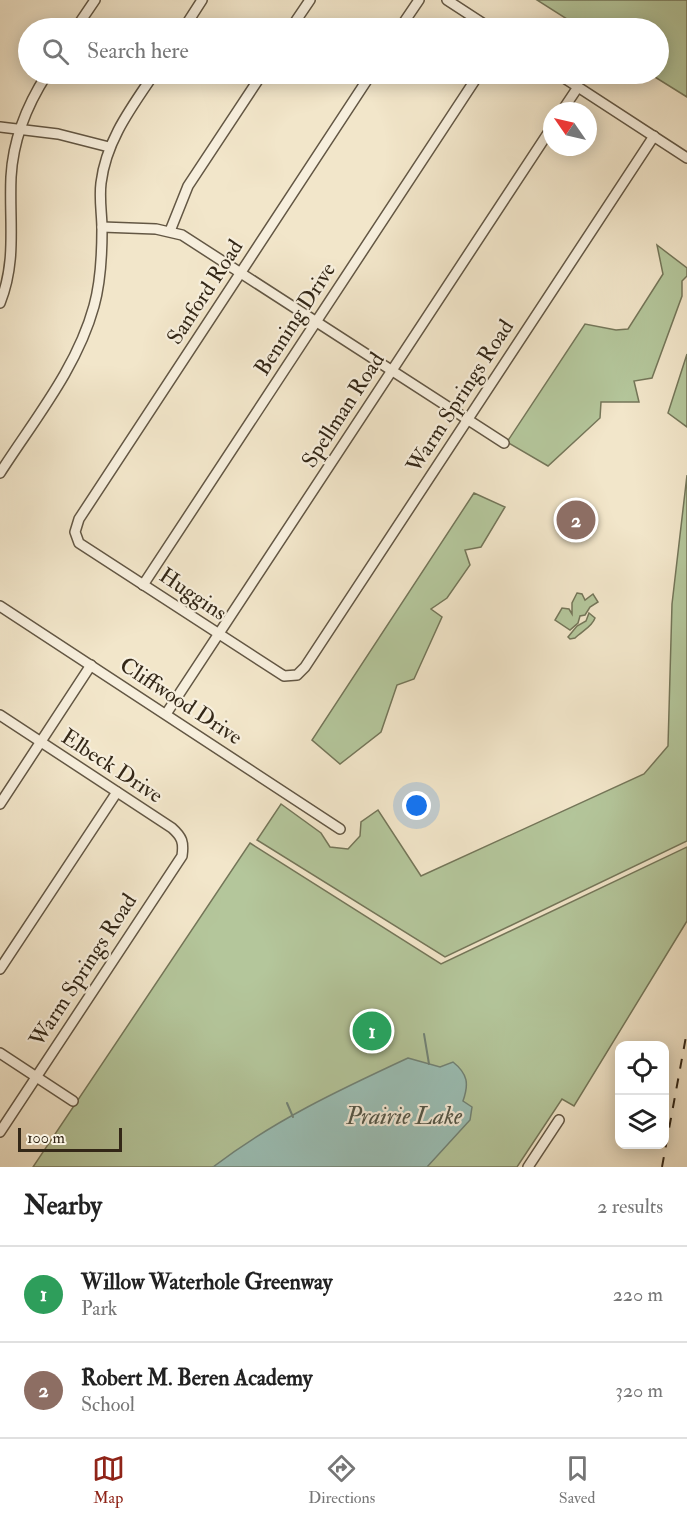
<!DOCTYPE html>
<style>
body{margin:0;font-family:"IM FELL Double Pica",serif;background:#f2f2f2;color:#222}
.controls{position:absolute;right:18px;bottom:18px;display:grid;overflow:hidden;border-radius:12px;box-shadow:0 3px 15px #0003}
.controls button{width:54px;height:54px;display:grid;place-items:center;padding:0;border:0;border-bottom:2px solid #e0e0e0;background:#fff;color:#222;font:30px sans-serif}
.compass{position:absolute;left:543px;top:102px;width:54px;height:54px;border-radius:50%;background:#fff;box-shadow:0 3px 15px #0003;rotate:304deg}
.scale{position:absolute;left:18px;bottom:15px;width:104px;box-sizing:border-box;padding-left:6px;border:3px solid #332717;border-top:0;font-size:16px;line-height:21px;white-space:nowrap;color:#332717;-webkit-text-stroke:4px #f7efdd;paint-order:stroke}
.you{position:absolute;left:417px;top:806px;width:21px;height:21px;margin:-15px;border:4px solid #fff;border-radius:50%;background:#1a73e8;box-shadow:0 0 0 9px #1a73e833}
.badge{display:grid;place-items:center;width:39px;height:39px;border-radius:50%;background:#8f2418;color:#fff;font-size:20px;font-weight:700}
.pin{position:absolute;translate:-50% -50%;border:3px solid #fff;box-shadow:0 2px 6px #0006}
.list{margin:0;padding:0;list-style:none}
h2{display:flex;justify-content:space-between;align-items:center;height:78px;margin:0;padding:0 24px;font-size:26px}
h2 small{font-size:20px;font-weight:400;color:#767676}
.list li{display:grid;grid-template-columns:39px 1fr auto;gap:18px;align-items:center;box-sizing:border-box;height:96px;padding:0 24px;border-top:2px solid #e0e0e0}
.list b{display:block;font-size:22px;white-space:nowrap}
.list p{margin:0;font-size:20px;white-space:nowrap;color:#767676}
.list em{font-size:20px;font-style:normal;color:#767676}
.icon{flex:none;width:33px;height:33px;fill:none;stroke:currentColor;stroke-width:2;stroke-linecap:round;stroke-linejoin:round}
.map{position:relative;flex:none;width:687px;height:1167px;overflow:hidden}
.search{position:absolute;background:#fff;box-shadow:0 3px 15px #0003;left:18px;right:18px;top:18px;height:66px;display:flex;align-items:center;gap:15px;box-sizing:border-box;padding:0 21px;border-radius:33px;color:#767676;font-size:22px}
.sheet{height:270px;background:#fff}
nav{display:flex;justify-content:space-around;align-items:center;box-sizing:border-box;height:84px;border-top:2px solid #e0e0e0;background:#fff;font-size:16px;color:#767676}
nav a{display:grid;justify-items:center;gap:3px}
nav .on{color:#8f2418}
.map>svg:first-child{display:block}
.green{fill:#b4c69b;stroke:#747659;stroke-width:1.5}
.water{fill:#9bc0b7;stroke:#718377;stroke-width:1.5}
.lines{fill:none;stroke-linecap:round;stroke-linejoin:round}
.stream{stroke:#718377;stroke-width:2}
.minor-casing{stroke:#635744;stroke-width:12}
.minor{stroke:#f7efdd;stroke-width:9}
.rail{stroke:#332717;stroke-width:2;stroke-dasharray:10 10;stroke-linecap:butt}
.labels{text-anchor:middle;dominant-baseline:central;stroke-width:4.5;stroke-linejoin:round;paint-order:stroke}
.street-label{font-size:22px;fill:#332717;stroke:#f7efdd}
.water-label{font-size:24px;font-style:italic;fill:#525547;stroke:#f7efdd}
</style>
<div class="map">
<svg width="687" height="1167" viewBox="0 0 687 1167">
<rect width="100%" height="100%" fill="#f2e6ca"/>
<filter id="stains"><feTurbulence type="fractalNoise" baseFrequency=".00333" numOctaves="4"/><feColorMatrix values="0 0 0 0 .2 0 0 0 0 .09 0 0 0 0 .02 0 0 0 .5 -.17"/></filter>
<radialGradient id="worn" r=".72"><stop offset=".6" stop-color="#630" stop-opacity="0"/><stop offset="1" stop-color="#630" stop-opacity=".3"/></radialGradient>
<!-- green -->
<g class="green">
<path d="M537,0H687V97L650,74H658V28H581Z"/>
<path d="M657,245L687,268V276L682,281V296L652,378L634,381L639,402H601L600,418L548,466L507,442L585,324L616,330L628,329L663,274Z"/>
<path d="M687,354V427L668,413Z"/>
<path d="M687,475V841L445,957L257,840L281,804L321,833L330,847L348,849L360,836L361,822L378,810L421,876L644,774L668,746L672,604Z"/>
<path d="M474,493L505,507L481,547L465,550L470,565L447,598L431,609L442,617L414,679L397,685L381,732L340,764L312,740Z"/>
<path d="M577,593L582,594L585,600L593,594L598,602L590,607L585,615L580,616L578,623L570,630L555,620L562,608L569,609L572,614V603Z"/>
<path d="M589,613L595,618C592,627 582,631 575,638L570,639L568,637L577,626L586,621Z"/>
<path d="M250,843L441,964L687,847V921L574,1106L562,1099L517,1167H33Z"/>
</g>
<!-- water -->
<path class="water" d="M408,1058L440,1067L453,1062C468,1074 469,1084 463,1101L472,1107L470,1120L427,1167H213C273,1121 339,1090 408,1058Z"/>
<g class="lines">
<!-- stream -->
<g class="stream">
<path d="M424,1034L429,1064"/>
<path d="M287,1103L293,1117"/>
</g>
<defs>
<g id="minor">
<path d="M447,0L490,28"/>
<path d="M76,28L95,0"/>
<path d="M184,28L202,0"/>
<path d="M291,28L310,0"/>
<path d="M400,28L419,0"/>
<path d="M371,74L79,519L75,532L79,543L284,676L297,675L305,667L654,136"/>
<path d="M558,74L687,158"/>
<path d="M562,111L578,87"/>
<path d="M0,127L58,134L109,147"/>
<path d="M102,227L156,229L182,235L504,443"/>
<path d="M170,231L188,186L262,74"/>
<path d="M0,303C17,261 9,221 11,177C13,140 27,105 47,74"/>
<path d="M0,473C34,420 77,368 94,306C101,281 102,255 102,229C102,214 99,199 101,183C106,141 131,108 154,74"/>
<path d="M143,585L479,74"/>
<path d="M0,606L340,829"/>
<path d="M166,714L552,127"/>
<path d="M0,715L172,828C182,837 184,842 182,856L0,1132"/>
<path d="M0,804L91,665"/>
<path d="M0,969L117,792"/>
<path d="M0,1053L73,1101"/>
<path d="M528,1167L559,1120"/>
</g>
</defs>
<!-- minor casing -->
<use href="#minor" class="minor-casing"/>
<!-- minor -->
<use href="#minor" class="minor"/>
<!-- rail -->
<path class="rail" d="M662,1167L687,1031"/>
</g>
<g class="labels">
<!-- street labels -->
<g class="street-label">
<text transform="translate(205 292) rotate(-57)">Sanford Road</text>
<text transform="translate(295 319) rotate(-57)">Benning Drive</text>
<text transform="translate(460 396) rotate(-57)">Warm Springs Road</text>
<text transform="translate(343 410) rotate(-57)">Spellman Road</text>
<text transform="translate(193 594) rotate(34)">Huggins</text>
<text transform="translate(181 701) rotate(33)">Cliffwood Drive</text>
<text transform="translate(112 766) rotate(33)">Elbeck Drive</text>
<text transform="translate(83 970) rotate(-57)">Warm Springs Road</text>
</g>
<!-- water labels -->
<g class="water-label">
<text x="404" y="1116">Prairie Lake</text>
</g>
</g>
<rect width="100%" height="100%" filter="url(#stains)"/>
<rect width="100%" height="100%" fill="url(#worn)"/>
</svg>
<div class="controls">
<button><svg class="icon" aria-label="locate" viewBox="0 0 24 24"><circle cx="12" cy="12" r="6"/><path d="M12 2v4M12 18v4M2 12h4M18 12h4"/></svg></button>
<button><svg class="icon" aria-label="layers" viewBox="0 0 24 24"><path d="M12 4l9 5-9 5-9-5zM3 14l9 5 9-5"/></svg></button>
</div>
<svg class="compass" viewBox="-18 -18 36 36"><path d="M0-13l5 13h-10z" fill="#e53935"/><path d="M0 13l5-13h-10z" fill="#767676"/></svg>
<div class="scale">100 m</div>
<div class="you"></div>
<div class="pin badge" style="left:372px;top:1031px;background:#2e9e5b">1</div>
<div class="pin badge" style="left:576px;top:520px;background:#8d6e63">2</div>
<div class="search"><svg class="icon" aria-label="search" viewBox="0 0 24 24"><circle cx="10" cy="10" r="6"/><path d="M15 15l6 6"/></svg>Search here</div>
</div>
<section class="sheet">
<h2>Nearby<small>2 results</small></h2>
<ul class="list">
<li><span class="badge" style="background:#2e9e5b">1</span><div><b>Willow Waterhole Greenway</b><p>Park</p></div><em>220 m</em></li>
<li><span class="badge" style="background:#8d6e63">2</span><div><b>Robert M. Beren Academy</b><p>School</p></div><em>320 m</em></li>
</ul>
</section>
<nav>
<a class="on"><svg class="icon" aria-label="map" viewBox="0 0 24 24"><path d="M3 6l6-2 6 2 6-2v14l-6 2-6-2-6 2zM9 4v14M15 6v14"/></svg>Map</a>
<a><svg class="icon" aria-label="directions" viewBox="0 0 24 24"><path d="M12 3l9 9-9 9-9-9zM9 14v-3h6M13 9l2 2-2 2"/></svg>Directions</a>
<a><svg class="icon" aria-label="saved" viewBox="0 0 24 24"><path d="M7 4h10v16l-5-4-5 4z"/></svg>Saved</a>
</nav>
